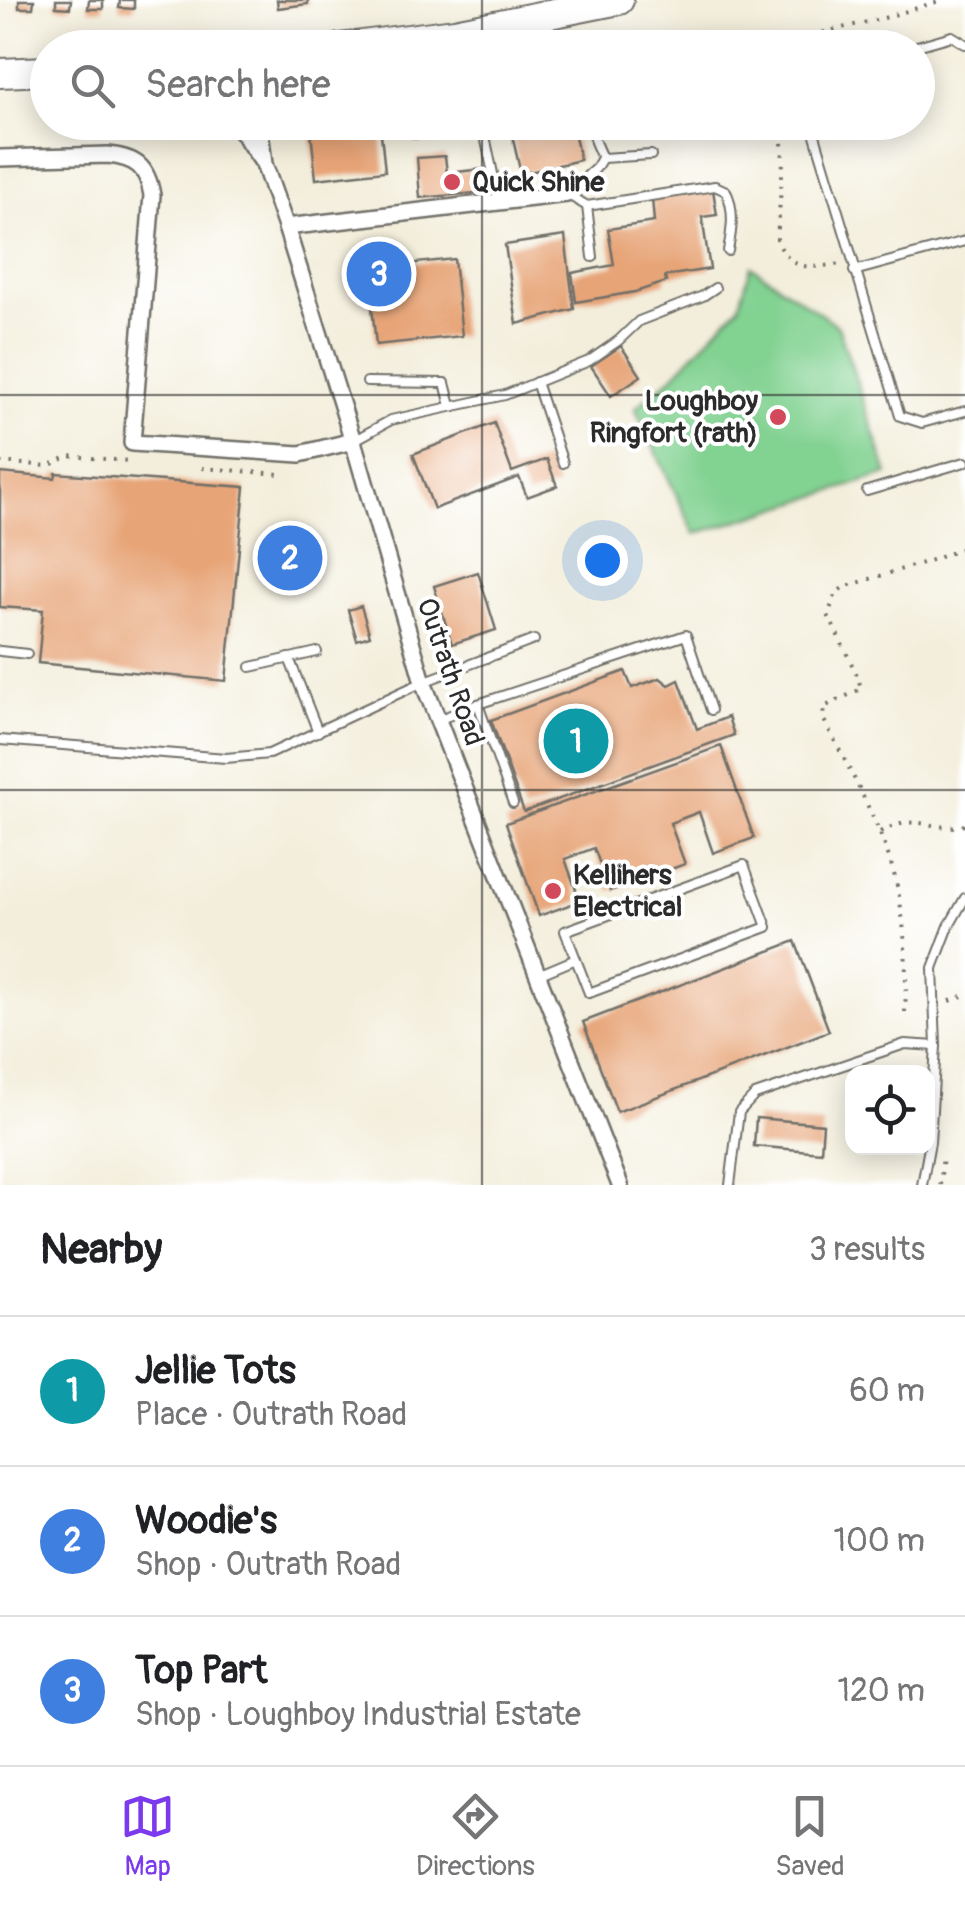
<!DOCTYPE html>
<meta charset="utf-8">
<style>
body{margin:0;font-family:Pangolin,sans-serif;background:#f6f6f6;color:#202124}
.controls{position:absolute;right:30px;bottom:30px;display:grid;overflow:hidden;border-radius:20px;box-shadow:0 5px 25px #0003}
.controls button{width:90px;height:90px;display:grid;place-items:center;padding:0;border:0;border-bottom:2px solid #e0e0e0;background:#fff;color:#202124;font:50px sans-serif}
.you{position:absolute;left:602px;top:560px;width:35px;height:35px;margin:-25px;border:8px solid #fff;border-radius:50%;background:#1a73e8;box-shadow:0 0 0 15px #1a73e833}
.badge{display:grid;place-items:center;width:65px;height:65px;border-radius:50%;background:#7c3aed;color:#fff;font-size:32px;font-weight:700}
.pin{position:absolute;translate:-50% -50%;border:5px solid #fff;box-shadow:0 2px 10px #0006}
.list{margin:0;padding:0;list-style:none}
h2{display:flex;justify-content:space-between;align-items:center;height:130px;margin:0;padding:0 40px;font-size:42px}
h2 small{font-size:32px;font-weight:400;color:#757577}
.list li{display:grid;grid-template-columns:65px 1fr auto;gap:30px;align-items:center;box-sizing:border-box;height:150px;padding:0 40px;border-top:2px solid #e0e0e0}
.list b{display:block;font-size:38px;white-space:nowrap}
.list p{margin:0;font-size:32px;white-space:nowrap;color:#757577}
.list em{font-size:32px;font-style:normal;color:#757577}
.icon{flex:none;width:55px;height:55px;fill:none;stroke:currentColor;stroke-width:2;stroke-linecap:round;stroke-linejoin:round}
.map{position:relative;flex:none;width:965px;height:1185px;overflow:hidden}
.search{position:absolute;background:#fff;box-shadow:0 5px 25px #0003;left:30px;right:30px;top:30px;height:110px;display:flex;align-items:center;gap:25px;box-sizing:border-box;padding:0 35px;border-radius:55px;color:#757577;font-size:38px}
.sheet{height:580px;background:#fff}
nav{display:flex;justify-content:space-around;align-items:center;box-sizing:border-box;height:140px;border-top:2px solid #e0e0e0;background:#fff;font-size:28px;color:#757577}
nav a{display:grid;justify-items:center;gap:5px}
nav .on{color:#7c3aed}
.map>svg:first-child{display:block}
.green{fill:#82d292;stroke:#567e5e;stroke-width:2.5}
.building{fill:#e7a477}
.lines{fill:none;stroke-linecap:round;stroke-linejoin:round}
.service-casing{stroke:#716f69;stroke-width:12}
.minor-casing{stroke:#716f69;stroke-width:20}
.trunk-casing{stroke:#716f69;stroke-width:32}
.path{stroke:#716f69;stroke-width:4;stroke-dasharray:2.5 8;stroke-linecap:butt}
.service{stroke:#fff;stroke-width:8}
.minor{stroke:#fff;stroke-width:15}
.trunk{stroke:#fff;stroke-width:28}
.grid{fill:none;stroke:#2b2b2b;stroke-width:2.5;stroke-opacity:0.55}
.poi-dot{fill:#d1495b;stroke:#fff;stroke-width:4}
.labels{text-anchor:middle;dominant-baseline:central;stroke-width:8;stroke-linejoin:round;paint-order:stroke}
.poi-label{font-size:28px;font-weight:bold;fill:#2b2b2b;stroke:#fff;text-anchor:start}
.street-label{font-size:28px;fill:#2b2b2b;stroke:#fff}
</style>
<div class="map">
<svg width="965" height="1185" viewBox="0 0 965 1185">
<rect width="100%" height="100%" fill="#fff"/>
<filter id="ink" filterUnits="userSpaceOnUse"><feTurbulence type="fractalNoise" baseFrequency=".01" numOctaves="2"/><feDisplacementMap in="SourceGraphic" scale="20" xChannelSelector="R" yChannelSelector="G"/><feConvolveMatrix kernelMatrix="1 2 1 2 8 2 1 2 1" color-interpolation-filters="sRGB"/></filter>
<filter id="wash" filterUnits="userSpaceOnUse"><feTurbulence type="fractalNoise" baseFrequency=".0048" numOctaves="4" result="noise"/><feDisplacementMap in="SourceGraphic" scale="40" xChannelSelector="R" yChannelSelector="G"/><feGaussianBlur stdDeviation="2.25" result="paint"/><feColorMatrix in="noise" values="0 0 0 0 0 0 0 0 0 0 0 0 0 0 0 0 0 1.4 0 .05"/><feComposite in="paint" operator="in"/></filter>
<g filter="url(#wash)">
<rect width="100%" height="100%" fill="#f3eedb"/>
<!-- green -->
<path class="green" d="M751,266L838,326L888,474L695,534L635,408L668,381L739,306Z"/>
<g id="blocks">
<!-- building -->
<g class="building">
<path d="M19,0H34L33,8H19Z"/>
<path d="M56,0H71L70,8L56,7Z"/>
<path d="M89,0H103V9H88Z"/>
<path d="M120,0H134V9L119,8Z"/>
<path d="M277,0H308V4L278,8Z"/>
<path d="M509,122H572L580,160L521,174Z"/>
<path d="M380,125L385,171L316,179L311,132Z"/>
<path d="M445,156L447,173L484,169L486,192L420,198L417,158Z"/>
<path d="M713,190L717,215L702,217L710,269L665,276L666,282L635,292L576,302L572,273L614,265L608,229L654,222L652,198Z"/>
<path d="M565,236L574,309L517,324L505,245Z"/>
<path d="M454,259L462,336L376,345L368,268Z"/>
<path d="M621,346L641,376L611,396L591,366Z"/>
<path d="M494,423L512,472L547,459L557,486L527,497L519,477L434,509L413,454Z"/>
<path d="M0,473L55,478L56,473L245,487L226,681L38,663L43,610L0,607Z"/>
<path d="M478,572L496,630L452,644L434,586Z"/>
<path d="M361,606L370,636L357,640L348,610Z"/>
<path d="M625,671L632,688L660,678L669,685L679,680L697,729L728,717L734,735L524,812L491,720Z"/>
<path d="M721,746L754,838L713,853L699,812L670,823L685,864L610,891L594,848L565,859L580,901L539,916L506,823Z"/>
<path d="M795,941L829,1031L617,1112L583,1022Z"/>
<path d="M756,1118L823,1124L821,1152L754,1146Z"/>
</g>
</g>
</g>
<g filter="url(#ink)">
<use href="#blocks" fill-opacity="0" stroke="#716f69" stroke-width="2.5"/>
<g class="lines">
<defs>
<g id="service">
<path d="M910,48L952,36L965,44"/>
<path d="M482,122L499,202"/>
<path d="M590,122L595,142L602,158L596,168L567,194L587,206L715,186L726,191C735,211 732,229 728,251"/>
<path d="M811,122L900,416L922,423L965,411"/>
<path d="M415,134L468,122"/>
<path d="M602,158L651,155"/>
<path d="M587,206L593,257"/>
<path d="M854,271L965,241"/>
<path d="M367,382L445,383L451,406"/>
<path d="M536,382L563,463"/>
<path d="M353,441L391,420L505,395L589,361L618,341L639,321L703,296L715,288"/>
<path d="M867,491L965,462"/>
<path d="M0,651L27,654"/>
<path d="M289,658L318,732"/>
<path d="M251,667L317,652"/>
<path d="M478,704L513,803"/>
<path d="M438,720L478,704L686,635L711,710"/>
<path d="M0,740L226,758L269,754L423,682L534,640"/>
<path d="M744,865L767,927L589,993L565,931Z"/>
<path d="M538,975L576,959"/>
<path d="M730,1185L739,1112L755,1095L905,1044L936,1046"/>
<path d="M922,1185L930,1142L936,1046L933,968L949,926L965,898"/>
</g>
<g id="minor">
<path d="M235,122L262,161"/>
<path d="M259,122L264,164L286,227L353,441L423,682L620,1185"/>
<path d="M0,158L108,155C137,158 147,167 152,195L132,443L300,454L353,441"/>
<path d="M286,227L567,194"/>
</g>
<g id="trunk">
<path d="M339,48L455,33L619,0"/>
<path d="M0,73L48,71"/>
</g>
</defs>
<!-- service casing -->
<use href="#service" class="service-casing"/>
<!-- minor casing -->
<use href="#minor" class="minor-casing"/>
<!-- trunk casing -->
<use href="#trunk" class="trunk-casing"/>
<!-- path -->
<g class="path">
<path d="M786,48L791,40L884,18L943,0"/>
<path d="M781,122L783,162L777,239C790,274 811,267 842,264"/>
<path d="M113,136L168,133L212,122"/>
<path d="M0,462L48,466L69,456L128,461"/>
<path d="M202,468L280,474"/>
<path d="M880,832C920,811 930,833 965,825"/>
<path d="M950,1001L965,995"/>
<path d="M905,1012C907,974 906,934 899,896C889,837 850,772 823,718L824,707L861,689L858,677L828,615L836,593L844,587L935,559L965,547"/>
<path d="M940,1185L943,1156"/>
</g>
<!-- service -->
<use href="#service" class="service"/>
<!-- minor -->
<use href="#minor" class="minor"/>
<!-- trunk -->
<use href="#trunk" class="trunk"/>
</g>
</g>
<!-- grid -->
<path class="grid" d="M482,0V48M482,122V1185M0,395H965M0,790H965"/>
<!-- markers -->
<g class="poi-dot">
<circle cx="452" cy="182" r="10"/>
<circle cx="778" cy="417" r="10"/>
<circle cx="553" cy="891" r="10"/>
</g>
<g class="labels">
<!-- poi labels -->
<g class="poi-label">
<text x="472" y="182">Quick Shine</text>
<text x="758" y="401" text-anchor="end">Loughboy<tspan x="758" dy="32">Ringfort (rath)</tspan></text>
<text x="573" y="875">Kellihers<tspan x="573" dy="32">Electrical</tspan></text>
</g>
<!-- street labels -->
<g class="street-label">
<text transform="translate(450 672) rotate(71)">Outrath Road</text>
</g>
</g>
</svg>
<div class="controls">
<button><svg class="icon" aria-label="locate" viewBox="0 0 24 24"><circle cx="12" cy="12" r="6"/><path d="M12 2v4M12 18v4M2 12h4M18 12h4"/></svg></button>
</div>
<div class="you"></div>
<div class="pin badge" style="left:576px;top:741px;background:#0f9aa8">1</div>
<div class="pin badge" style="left:290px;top:558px;background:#3f7fe0">2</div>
<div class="pin badge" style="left:379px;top:274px;background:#3f7fe0">3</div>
<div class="search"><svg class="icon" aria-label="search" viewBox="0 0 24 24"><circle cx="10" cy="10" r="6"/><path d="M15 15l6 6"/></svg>Search here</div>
</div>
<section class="sheet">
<h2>Nearby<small>3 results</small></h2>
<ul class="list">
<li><span class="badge" style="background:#0f9aa8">1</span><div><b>Jellie Tots</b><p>Place · Outrath Road</p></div><em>60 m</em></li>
<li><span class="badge" style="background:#3f7fe0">2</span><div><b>Woodie's</b><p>Shop · Outrath Road</p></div><em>100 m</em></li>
<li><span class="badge" style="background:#3f7fe0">3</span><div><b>Top Part</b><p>Shop · Loughboy Industrial Estate</p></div><em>120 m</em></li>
</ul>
</section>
<nav>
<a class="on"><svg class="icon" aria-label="map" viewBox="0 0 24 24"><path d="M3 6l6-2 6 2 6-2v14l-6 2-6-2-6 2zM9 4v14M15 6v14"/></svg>Map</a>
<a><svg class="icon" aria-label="directions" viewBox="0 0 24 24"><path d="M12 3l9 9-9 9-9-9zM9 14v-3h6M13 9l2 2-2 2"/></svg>Directions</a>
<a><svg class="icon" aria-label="saved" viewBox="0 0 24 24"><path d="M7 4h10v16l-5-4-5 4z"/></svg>Saved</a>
</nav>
